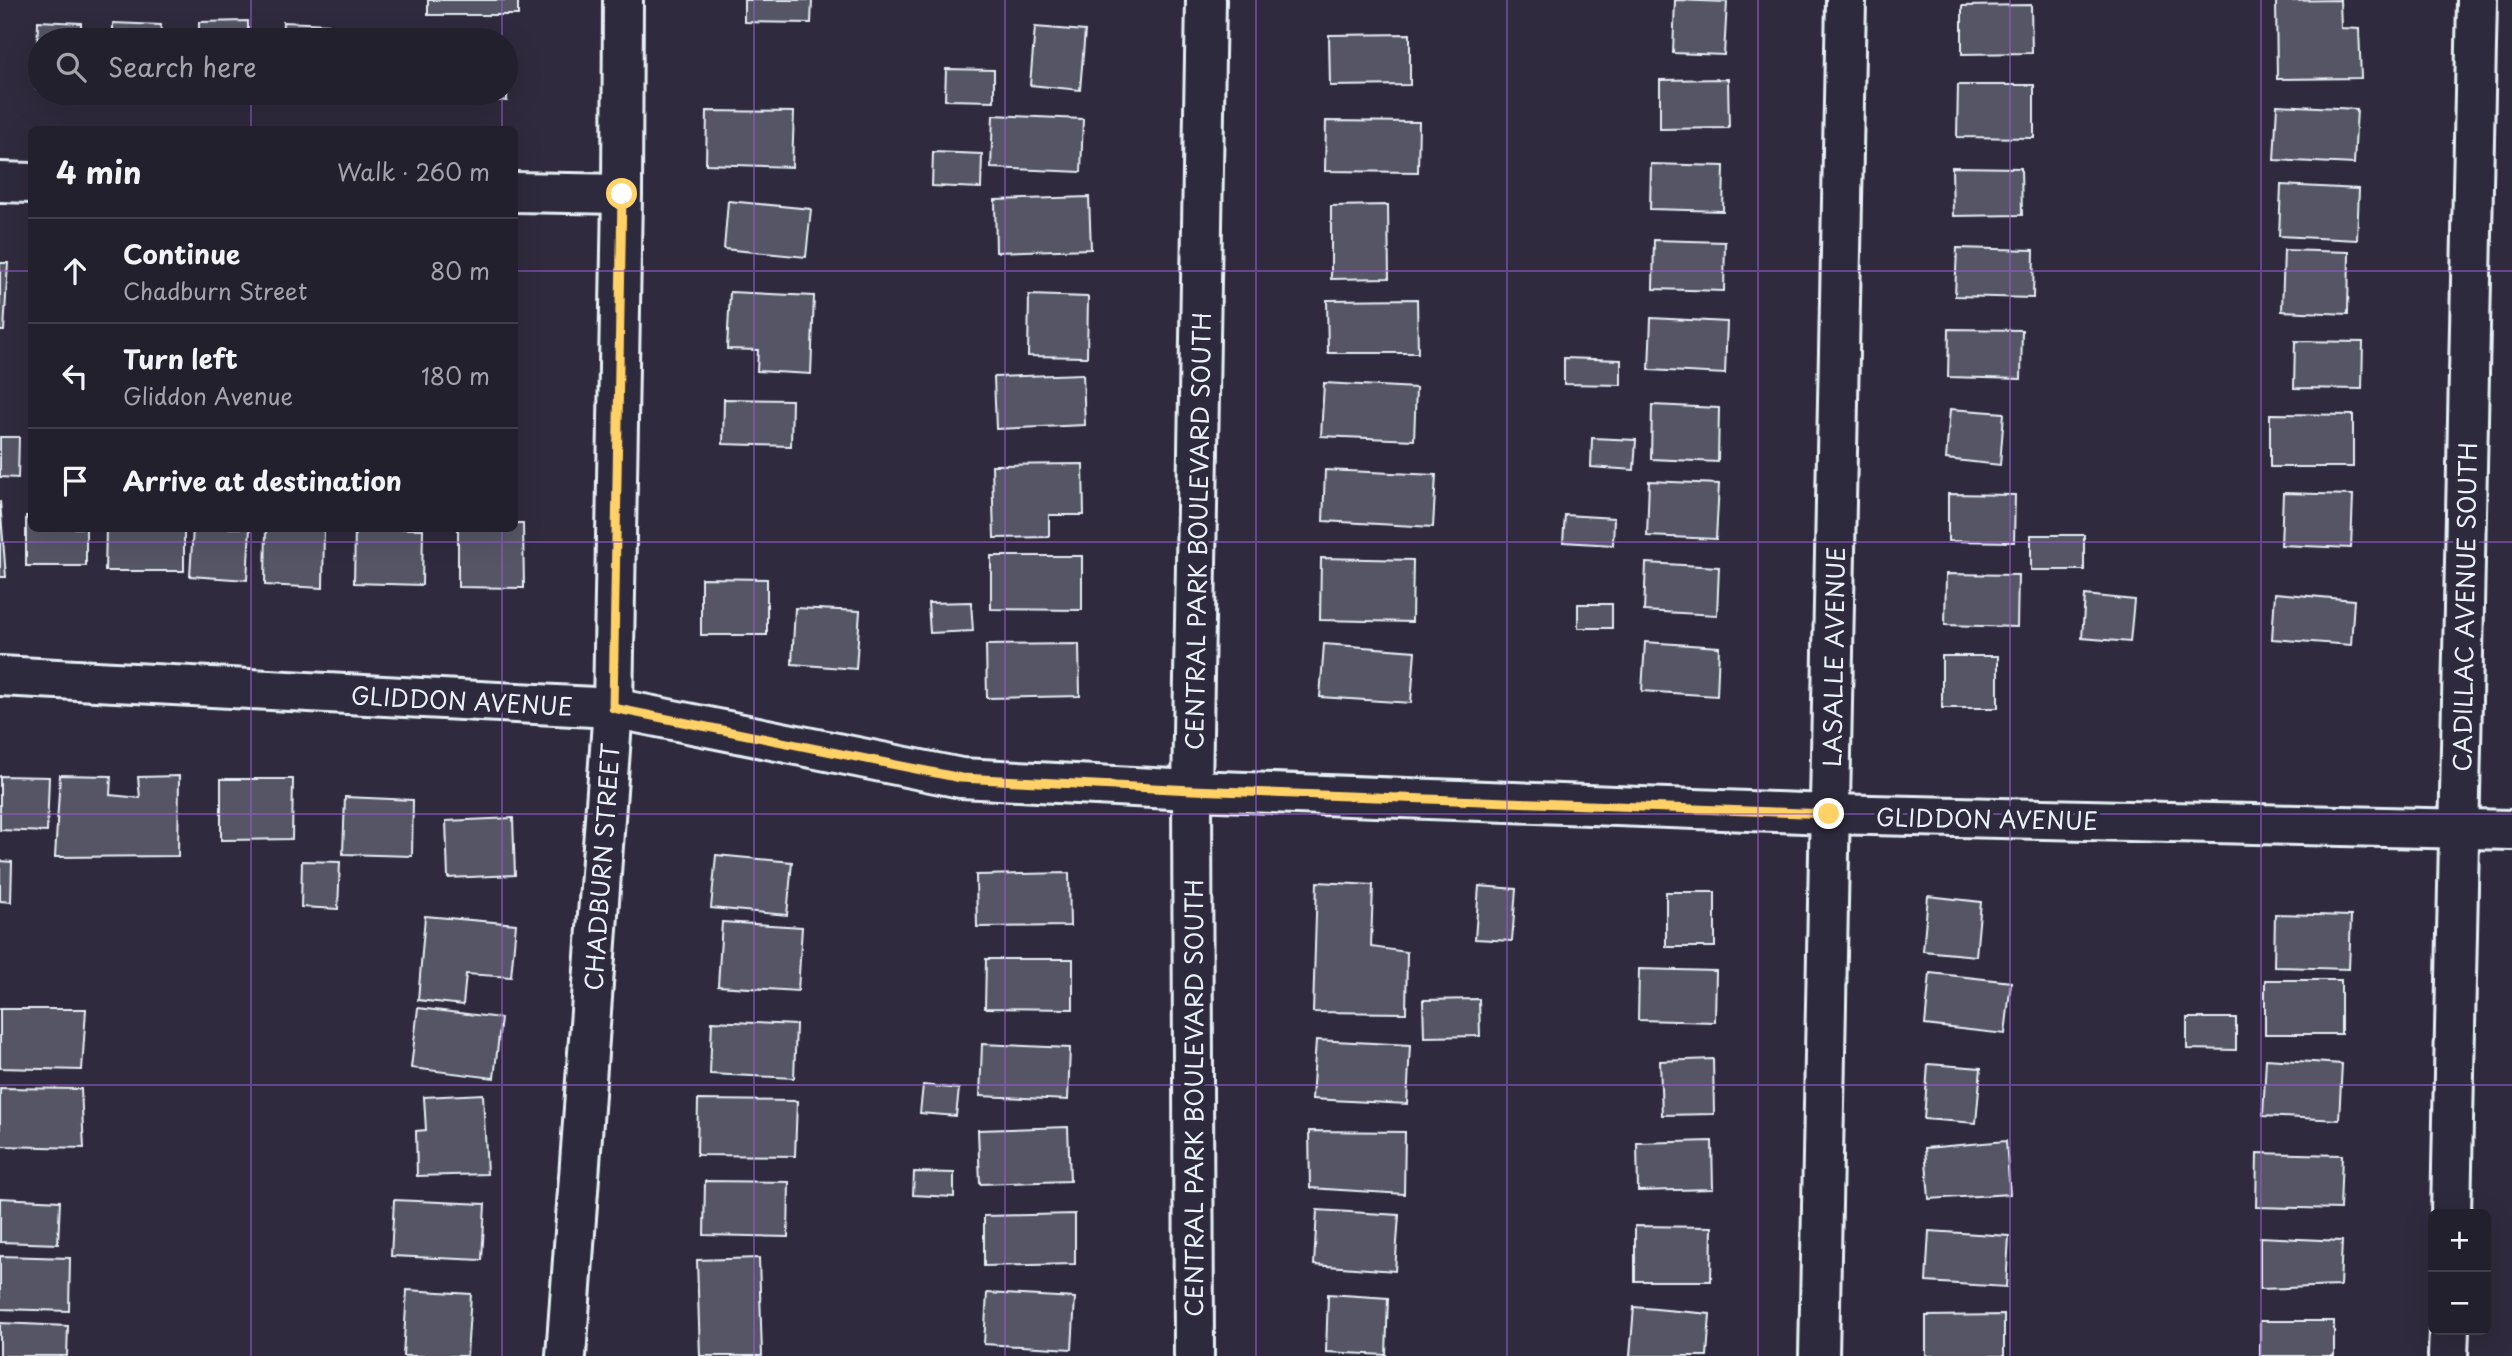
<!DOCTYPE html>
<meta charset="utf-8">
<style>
body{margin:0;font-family:"Playpen Sans",sans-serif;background:#2b2836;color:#f1f3f6}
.controls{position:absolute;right:21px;bottom:21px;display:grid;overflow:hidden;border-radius:10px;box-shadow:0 7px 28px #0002}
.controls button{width:63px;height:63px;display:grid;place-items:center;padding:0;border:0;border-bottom:2px solid #403e4a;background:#23202e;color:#f1f3f6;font:35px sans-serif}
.stop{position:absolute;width:21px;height:21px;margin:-16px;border:5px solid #ffd166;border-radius:50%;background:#fff}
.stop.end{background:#ffd166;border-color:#fff;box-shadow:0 2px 7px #0008}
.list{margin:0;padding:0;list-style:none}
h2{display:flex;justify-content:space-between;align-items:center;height:91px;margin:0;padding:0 28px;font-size:30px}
h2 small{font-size:23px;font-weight:400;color:#a3a3aa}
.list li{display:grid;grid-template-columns:46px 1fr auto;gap:21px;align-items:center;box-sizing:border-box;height:105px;padding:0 28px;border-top:2px solid #403e4a}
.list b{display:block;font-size:26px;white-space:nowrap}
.list p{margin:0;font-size:23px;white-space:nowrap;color:#a3a3aa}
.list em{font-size:23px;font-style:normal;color:#a3a3aa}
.icon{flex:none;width:38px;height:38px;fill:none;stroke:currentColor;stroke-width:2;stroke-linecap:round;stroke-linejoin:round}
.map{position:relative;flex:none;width:2512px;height:1356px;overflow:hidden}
.search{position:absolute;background:#23202e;box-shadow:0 7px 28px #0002;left:28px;top:28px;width:490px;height:77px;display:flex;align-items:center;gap:18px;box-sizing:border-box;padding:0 24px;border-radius:38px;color:#a3a3aa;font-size:26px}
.panel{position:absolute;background:#23202e;box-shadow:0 7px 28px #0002;left:28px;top:126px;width:490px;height:406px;border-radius:10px}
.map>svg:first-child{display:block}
.building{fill:#575565;stroke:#e8f1f8;stroke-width:2}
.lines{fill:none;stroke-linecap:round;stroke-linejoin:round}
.minor-casing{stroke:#e8f1f8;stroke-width:44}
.minor{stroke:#2f2a3d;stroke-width:38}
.route{stroke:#ffd166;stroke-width:9}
.grid{fill:none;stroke:#965dcd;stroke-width:2;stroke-opacity:0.55}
.labels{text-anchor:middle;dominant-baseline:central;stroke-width:7;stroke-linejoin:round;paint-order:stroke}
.street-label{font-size:24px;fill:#e8f1f8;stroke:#2f2a3d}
</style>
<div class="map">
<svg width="2512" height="1356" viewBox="0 0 2512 1356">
<rect width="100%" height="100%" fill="#2f2a3d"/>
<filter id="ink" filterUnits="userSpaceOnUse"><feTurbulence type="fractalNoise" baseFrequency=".0143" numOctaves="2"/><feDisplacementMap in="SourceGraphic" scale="14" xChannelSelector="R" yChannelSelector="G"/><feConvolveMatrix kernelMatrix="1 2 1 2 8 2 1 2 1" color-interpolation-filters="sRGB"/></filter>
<g filter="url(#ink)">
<!-- building -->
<g class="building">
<rect x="428" y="0" width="90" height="15"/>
<path d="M744,0H812L811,23L744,22Z"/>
<path d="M1675,0L1727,2L1724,55L1673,53Z"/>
<path d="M2340,0L2341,28L2359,29L2361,78L2277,79L2276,1Z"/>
<path d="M2031,5L2032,53L1962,54V6Z"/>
<path d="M38,21L81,23V40H40V89H36Z"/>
<path d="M248,21V40H199V22Z"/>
<path d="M283,22L329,24L328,40H282Z"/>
<path d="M113,23L161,25L160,40H113Z"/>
<path d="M1035,27L1085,31L1080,90L1030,85Z"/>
<path d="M1410,34V85L1330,86L1329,35Z"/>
<path d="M506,48H509L507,101L424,96L425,93H506Z"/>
<path d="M946,69L994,70V101L945,100Z"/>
<path d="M1728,79L1729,128L1660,129V80Z"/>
<path d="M1958,85H2034V138L1957,137Z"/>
<path d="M2277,105L2357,109L2354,164L2274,160Z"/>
<path d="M707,111L794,112L792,167L706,164Z"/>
<path d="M993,115L1083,119L1081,172L991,168Z"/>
<path d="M1326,121L1419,122L1418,172L1325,171Z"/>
<path d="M933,152L982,154L981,188L932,186Z"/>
<path d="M1651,164L1724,166L1723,211L1650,209Z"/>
<path d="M1952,167L2021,168L2022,215L1953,216Z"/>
<path d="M2281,185L2359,189L2357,240L2279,236Z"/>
<path d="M1089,197L1091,249L996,252L995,200Z"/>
<path d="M728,201L811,209L806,257L724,249Z"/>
<path d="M1388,205L1389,278L1331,279V206Z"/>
<path d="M1654,240L1725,242L1724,291L1653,289Z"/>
<path d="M1957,248L2034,250L2033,298L1955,296Z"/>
<path d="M2284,250L2349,252L2348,314L2282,311Z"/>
<path d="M0,263H8L4,331H0Z"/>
<path d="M730,292L814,296L811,374L757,371L758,350L727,349Z"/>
<path d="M1029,295L1088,297L1087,357L1028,356Z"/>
<path d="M1417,299L1418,353H1328L1327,300Z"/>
<path d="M1651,318L1727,322L1725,374L1649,370Z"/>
<path d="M1949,329L2022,330L2021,379L1948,377Z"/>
<path d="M2295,341L2363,342L2362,389L2294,388Z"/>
<path d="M1564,358L1621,360V385L1564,384Z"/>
<path d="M1083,374L1085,425L996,429L994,377Z"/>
<path d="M1324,383L1416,388L1414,440L1321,436Z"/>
<path d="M724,399L792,400L791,446L723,444Z"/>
<path d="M1652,405L1719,408L1718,462L1651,459Z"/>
<path d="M1950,409L2004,413L2000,465L1946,459Z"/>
<path d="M2270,414L2353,415V467H2270Z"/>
<path d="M0,437H19L18,478L0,477Z"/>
<path d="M1592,438L1636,440L1634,470L1591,467Z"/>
<path d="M1083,464L1084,515H1049V537L994,538L992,465Z"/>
<path d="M1325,470L1436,475L1433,527L1323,521Z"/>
<path d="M1649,481L1719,484L1716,539L1647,536Z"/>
<path d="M2283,493L2353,495L2351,548L2281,545Z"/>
<path d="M1948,494L2015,495L2014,542L1948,541Z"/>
<path d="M0,501L6,577H0Z"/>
<path d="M1565,515L1614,518L1613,545L1563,542Z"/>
<path d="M26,516H32V528H86V566H26Z"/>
<path d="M514,523H523L524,588L458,587V528H514Z"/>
<path d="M106,528H184V571H105Z"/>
<path d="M193,528H250L247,580L190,576Z"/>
<path d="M266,528H324L323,588L265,585Z"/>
<path d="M355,528L423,529L422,585L354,583Z"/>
<rect x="2031" y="535" width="53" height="35"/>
<path d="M991,556H1082V610L991,609Z"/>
<path d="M1321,558L1413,560L1412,622L1320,620Z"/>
<path d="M1646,563L1719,567L1717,615L1644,611Z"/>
<path d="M1946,574L2018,575L2017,627L1945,625Z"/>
<path d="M701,578L767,579V635H701Z"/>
<path d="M2275,593L2354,600L2351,645L2272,639Z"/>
<path d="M2085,595L2134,600L2130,642L2082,638Z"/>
<path d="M971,602L973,631L930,633L928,603Z"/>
<rect x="1578" y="604" width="34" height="24"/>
<path d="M795,608L860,611L856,669L792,664Z"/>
<path d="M1645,642L1719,647L1717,696L1642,691Z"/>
<path d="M1079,644L1080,696L987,698L986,645Z"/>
<path d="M1324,644L1415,651L1411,703L1320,697Z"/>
<rect x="1942" y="656" width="56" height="52"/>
<path d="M60,775L111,776L110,795L140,798L138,777L179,776L178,856L55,857Z"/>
<path d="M0,776L49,777L47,832L0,830Z"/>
<path d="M221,779H293L292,839L221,840Z"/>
<path d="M345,797L413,800L412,856L343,854Z"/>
<path d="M513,818L515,875L448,878L446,821Z"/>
<path d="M716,855L792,862L787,915L711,908Z"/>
<path d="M0,861L12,862L11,902L0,901Z"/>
<path d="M302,861L340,862L338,909L301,907Z"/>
<path d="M1069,873L1070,926L977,927L976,875Z"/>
<path d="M1317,882L1373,885L1371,947L1407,952L1406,1013L1313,1012Z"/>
<path d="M1479,886L1516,889L1512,941L1475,939Z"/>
<rect x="1666" y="892" width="49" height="55"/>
<path d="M1928,896L1981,902L1976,956L1923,951Z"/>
<path d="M2275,914L2351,916L2349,969L2274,967Z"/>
<path d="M425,916L516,924L511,977L466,974L463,1005L418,1000Z"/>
<path d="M722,922L802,927L798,991L718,986Z"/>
<path d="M986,959H1073V1009L985,1008Z"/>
<path d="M1639,969L1716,971L1715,1022L1638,1020Z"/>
<path d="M1930,973L2011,982L2005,1034L1925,1025Z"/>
<rect x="2265" y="980" width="76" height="54"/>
<path d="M1479,999L1480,1036L1424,1037L1423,1000Z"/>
<path d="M418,1008L501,1018L494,1078L411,1068Z"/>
<path d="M0,1009H86L82,1070L0,1068Z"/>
<path d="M2187,1018H2236V1050L2187,1049Z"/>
<path d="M712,1021L796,1025L794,1078L710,1074Z"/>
<path d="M1316,1040L1410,1045L1407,1104L1312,1099Z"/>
<path d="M982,1044L1070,1048L1068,1100L980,1096Z"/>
<path d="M1713,1059L1714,1114L1662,1115L1660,1061Z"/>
<path d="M2266,1059L2342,1064L2339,1120L2263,1116Z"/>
<path d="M1928,1064L1981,1068L1976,1123L1924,1119Z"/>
<path d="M923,1085L959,1089L956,1116L920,1113Z"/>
<path d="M0,1088L81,1089L84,1148L0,1146Z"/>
<path d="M483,1094L487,1174L417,1176L416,1131L426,1130L424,1097Z"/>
<path d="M698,1100L797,1101L795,1156L697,1155Z"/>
<path d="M1068,1127L1070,1181L980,1184L978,1130Z"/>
<path d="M1309,1131L1405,1132L1404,1194L1310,1188Z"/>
<path d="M1712,1141L1713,1189L1638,1191L1637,1143Z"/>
<path d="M2006,1141L2010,1194L1929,1199L1925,1148Z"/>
<path d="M2257,1153L2342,1155L2340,1209L2256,1207Z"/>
<path d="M914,1172L954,1173V1197L913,1195Z"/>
<path d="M705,1181L789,1182L788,1237L704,1235Z"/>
<path d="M0,1198L60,1201L58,1244L0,1242Z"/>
<path d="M394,1200L485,1204L482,1260L391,1256Z"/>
<path d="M1317,1210L1399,1215L1395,1271L1314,1265Z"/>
<path d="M1075,1214V1264L984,1266V1216Z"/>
<path d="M1635,1226L1712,1227L1711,1281H1635Z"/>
<path d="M1929,1231L2009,1236L2006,1287L1926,1282Z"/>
<path d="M2260,1237L2342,1241L2340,1286L2260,1289Z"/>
<path d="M0,1256L70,1258L69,1311L0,1309Z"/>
<path d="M759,1258L762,1356H700L697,1260Z"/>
<path d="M407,1290L471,1294L467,1356H403Z"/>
<path d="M987,1293L1075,1298L1072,1349L984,1344Z"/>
<path d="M1328,1294L1388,1298L1386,1355L1326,1352Z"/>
<path d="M1634,1307L1710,1314L1707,1356H1630Z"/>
<path d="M2004,1315V1356H1926V1316Z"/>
<rect x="2260" y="1321" width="74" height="35"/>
<path d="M0,1323L68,1326L67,1356H0Z"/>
</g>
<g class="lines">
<defs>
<g id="minor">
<path d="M0,182L32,183"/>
<path d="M514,192L622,194"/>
<path d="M0,676L613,708L961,778L1192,790L1829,814L2512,830"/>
<path d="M2451,1214L2477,0"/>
<path d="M566,1356L613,708L622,194L623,0"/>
<path d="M1194,1356L1192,790L1206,0"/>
<path d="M1819,1356L1846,0"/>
<path d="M2448,1356L2449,1330"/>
</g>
</defs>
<!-- minor casing -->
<use href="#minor" class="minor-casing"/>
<!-- minor -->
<use href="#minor" class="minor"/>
</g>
</g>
<g class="lines" filter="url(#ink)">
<!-- route -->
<path class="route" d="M622,194L613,708L961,778L1192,790L1829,814"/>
</g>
<!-- grid -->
<path class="grid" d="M251,0V40M502,0V40M754,0V1356M1005,0V1356M1256,0V1356M1507,0V1356M1758,0V1356M2010,0V1356M2261,0V1356M251,93V130M502,93V130M0,271H32M514,271H2512M251,528V1356M502,528V1356M0,542H2512M0,814H2512M0,1085H2512"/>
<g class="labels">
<!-- street labels -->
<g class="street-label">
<text transform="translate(1197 531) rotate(-89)">CENTRAL PARK BOULEVARD SOUTH</text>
<text transform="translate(2464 607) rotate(-89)">CADILLAC AVENUE SOUTH</text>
<text transform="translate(1833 657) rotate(-89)">LASALLE AVENUE</text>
<text transform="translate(462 700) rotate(3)">GLIDDON AVENUE</text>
<text transform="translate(1987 818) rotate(1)">GLIDDON AVENUE</text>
<text transform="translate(601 867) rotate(-86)">CHADBURN STREET</text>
<text transform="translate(1193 1098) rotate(-90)">CENTRAL PARK BOULEVARD SOUTH</text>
</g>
</g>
</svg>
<div class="controls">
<button>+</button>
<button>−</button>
</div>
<div class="stop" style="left:622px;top:194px"></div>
<div class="stop end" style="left:1829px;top:814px"></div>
<div class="search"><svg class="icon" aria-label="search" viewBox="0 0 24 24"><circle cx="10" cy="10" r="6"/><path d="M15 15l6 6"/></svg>Search here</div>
<section class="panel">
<h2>4 min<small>Walk · 260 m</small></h2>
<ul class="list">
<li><svg class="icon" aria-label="ahead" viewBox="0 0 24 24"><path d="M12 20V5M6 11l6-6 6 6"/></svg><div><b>Continue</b><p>Chadburn Street</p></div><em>80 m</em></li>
<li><svg class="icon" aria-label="left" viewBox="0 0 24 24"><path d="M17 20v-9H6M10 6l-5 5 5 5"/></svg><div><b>Turn left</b><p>Gliddon Avenue</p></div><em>180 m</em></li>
<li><svg class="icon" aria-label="arrive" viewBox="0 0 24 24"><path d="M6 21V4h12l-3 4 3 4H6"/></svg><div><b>Arrive at destination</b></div></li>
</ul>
</section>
</div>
